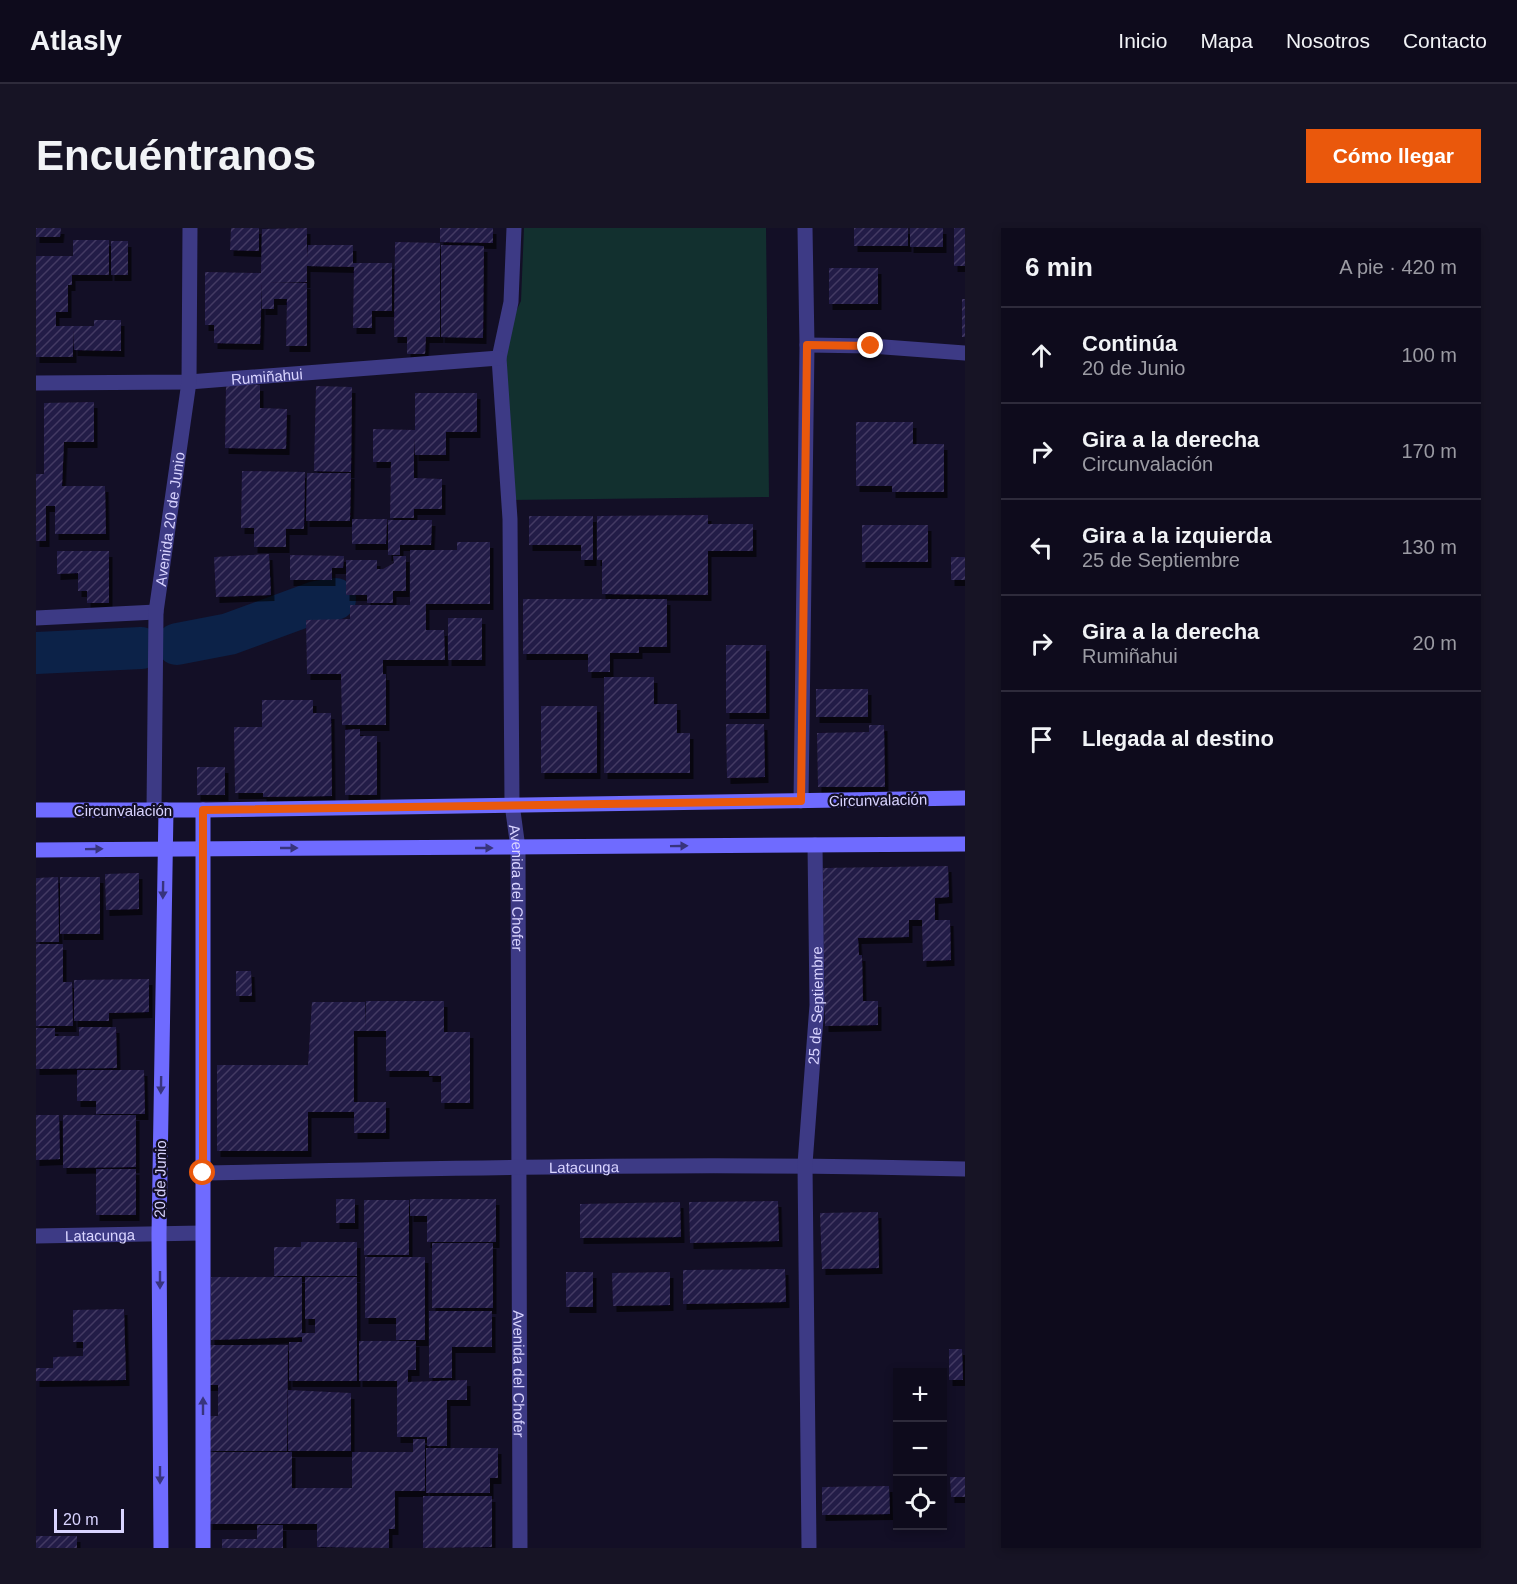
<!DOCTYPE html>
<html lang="es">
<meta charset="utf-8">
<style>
body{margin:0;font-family:Helvetica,sans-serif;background:#171425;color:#f1f3f6}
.controls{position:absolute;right:18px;bottom:18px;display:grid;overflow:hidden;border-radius:0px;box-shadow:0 3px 9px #0003}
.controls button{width:54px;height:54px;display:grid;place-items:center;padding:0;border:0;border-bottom:2px solid #2e2b3b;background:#0e0b1c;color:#f1f3f6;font:30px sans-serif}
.scale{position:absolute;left:18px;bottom:15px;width:70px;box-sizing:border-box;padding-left:6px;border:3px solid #d9d4ff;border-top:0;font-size:16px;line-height:21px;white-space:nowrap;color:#d9d4ff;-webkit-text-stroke:4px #130f26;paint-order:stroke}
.stop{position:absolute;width:18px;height:18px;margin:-14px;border:4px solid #ea580c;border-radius:50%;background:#fff}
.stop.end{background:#ea580c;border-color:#fff;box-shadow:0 2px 6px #0008}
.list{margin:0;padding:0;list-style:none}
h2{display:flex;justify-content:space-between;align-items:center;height:78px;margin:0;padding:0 24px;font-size:26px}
h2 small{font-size:20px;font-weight:400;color:#9b9ba3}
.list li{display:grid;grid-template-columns:39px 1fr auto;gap:18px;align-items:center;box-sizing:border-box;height:96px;padding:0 24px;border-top:2px solid #2e2b3b}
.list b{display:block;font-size:22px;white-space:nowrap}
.list p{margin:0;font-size:20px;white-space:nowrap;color:#9b9ba3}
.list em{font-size:20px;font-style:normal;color:#9b9ba3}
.icon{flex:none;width:33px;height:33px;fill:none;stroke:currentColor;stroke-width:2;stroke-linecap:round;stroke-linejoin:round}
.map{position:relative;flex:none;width:929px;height:1320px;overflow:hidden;border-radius:0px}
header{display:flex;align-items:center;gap:36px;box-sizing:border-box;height:84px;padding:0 30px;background:#0e0b1c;border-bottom:2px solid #2e2b3b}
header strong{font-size:28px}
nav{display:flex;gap:33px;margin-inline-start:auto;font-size:21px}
.intro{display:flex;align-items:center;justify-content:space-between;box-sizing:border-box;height:144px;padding:0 36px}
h1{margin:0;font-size:42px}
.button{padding:15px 27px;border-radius:0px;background:#ea580c;color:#fff;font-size:21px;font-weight:700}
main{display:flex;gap:36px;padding:0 36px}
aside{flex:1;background:#0e0b1c;border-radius:0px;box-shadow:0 3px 9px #0003}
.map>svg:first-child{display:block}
.grass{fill:#12302f}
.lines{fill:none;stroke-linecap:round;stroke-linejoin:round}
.river{stroke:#0c2248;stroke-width:42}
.building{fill:url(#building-hatch);filter:url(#shadow)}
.street{stroke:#3d3a85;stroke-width:15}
.secondary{stroke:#6f6bff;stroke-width:15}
.oneway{fill:#38347d}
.route{stroke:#ea580c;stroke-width:8}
.labels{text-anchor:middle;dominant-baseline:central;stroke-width:4.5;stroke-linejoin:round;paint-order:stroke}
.street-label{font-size:15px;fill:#d9d4ff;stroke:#130f26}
</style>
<header>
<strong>Atlasly</strong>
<nav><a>Inicio</a><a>Mapa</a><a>Nosotros</a><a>Contacto</a></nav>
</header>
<div class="intro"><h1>Encuéntranos</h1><a class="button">Cómo llegar</a></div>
<main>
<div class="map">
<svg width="929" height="1320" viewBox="0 0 929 1320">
<defs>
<pattern id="building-hatch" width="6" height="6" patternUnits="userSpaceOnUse" patternTransform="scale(1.5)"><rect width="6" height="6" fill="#241b47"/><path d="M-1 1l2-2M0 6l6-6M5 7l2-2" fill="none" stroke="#433b63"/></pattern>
<filter id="shadow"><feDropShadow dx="3.5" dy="6" stdDeviation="0" flood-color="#0009"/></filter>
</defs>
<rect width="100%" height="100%" fill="#130f26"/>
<!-- grass -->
<path class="grass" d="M488,0H730L733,269L471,272L466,112L485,73Z"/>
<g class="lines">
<!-- river -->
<g class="river">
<path d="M141,416L193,406L280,374L299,371"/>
<path d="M0,425L105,420"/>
</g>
</g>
<!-- building -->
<g class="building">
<path d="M0,0H25L24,9H0Z"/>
<path d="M195,0H223V23L194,22Z"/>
<path d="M271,0V30L272,17H317V35H356V83H336V100H317L318,39L271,38V54H234L271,55V118H250L251,71H238V81H226V54L224,116L178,115V97H169V44L225,45L226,1Z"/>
<path d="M404,0H457V15L404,14Z"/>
<rect x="818" y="0" width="54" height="18"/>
<rect x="874" y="0" width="33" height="19"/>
<rect x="918" y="0" width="11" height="38"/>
<path d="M37,12H73V47H36V57H32V84H20V98H58V92H85V123L38,122L37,101V129H0V28H37Z"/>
<rect x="75" y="13" width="17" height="34"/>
<path d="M359,14L404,15V109H390L389,126H371V109H358Z"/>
<path d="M405,17L448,18L447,110L405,109Z"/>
<rect x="793" y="40" width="49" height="36"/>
<rect x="926" y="71" width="3" height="38"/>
<path d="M190,157H224V180L251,181L250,221L189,220Z"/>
<path d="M280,158L316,159L315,244L278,243Z"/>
<path d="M379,165H441V204H410V227H379L378,209V250L406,251V281H378V290H354L355,234H337V201L379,202Z"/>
<path d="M58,174V214H28L26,258H69L70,306H19V278H10V313H0V246H8V175Z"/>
<path d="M820,194H877V216H908V264H856V258H820Z"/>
<path d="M206,243L269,244L268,301H250V319H218V300H205Z"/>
<path d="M271,245H315L314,293H270Z"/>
<path d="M672,287V296H717V323H672V367L566,366V332H561V288Z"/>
<path d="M493,288H557V332H545V317H493Z"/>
<path d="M316,291H351L350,316H316Z"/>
<path d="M352,292H396L395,317H364V327H352Z"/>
<rect x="826" y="297" width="66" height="37"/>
<path d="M421,314H454V376H390V402H408L409,432H347V446H350V497H306L305,446H271L270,392L314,391V377H374V322H421Z"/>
<path d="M21,323H73V375H51V363H42V345L21,346Z"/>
<path d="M233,326L235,367L180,369L178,329Z"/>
<path d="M254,327L308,328L307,340H296V352H254Z"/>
<path d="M357,328H370V363H357V375H331V367H310V332H341V341H347L358,335Z"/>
<rect x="915" y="329" width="14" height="23"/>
<path d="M487,371H631V419H603V425H574V444H552V426H487Z"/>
<rect x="412" y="390" width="34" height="42"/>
<rect x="690" y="417" width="40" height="68"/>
<path d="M568,449H618V476H641V505H654V545H568Z"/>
<rect x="780" y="461" width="52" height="28"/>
<path d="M226,472H277V485H295L296,568L227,569V565H199L198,499H226Z"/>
<rect x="505" y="478" width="56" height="67"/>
<path d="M690,496H728L729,549L691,550Z"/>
<path d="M833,497H848L849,559H782L781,505L833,504Z"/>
<path d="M324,501V508H341V567H309V502Z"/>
<rect x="161" y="539" width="28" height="28"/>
<path d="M912,638L913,669L899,670V692H914L915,732L887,733L886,692H873V709L822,710L823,727H826L827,773H842V797L789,798L787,640Z"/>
<path d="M103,645V681L70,682L69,646Z"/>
<path d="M22,649L23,714H0V650Z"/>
<rect x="24" y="649" width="40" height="57"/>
<path d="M0,716H27V754H36L37,798H0Z"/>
<path d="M200,743H215L216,768H200Z"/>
<path d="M113,751V784L73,785V793H38V752Z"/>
<path d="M330,773H408V804H434V875H405V848H393V843H350V803H318V874H350V905H318V884H272V923H181V837H272L276,774H329L330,801Z"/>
<path d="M43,799H80L81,840L0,841V800H19V808H43Z"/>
<path d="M41,842H108L109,886H60V873H41Z"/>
<path d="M0,887H23L24,931L0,932Z"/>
<path d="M27,887H100V939L27,940Z"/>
<rect x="60" y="941" width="40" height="46"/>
<rect x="300" y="971" width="19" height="24"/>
<path d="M374,971H460V1014H391V988H374Z"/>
<rect x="328" y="972" width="45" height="55"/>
<path d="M742,973L743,1013L654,1015L653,974Z"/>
<path d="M644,974L645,1009L544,1010V976Z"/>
<path d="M842,984L843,1040L786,1041L784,985Z"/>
<path d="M265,1014H321V1048H238V1019H265Z"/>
<rect x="396" y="1015" width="61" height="65"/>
<path d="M329,1029H389V1112H360V1090H329Z"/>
<path d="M749,1041L750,1074L647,1076V1042Z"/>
<rect x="530" y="1044" width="27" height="35"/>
<path d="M634,1044V1077L577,1078L576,1045Z"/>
<path d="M175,1049H266V1105H279V1091H269V1049H321V1153H253V1114H266V1109L175,1112Z"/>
<path d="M88,1081L90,1152L0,1153V1140H17V1129L47,1128V1114H37V1082Z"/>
<path d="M393,1083H456V1119H416V1150H393Z"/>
<path d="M323,1113H380V1142H372V1154L431,1152V1172H411V1218H391V1209H361V1153H323Z"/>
<path d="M171,1117H252L251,1223H173V1188H182V1157H171Z"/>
<path d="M913,1121H926L927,1152H913Z"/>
<path d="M252,1162L315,1165V1223H252Z"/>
<path d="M377,1211H389V1263H359V1301H353V1320L281,1319V1296H173V1224H256V1260H316V1224H377Z"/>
<path d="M390,1220H462V1250H454V1265H390Z"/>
<path d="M914,1249H929V1269H915Z"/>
<path d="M853,1258L854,1286L786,1287V1259Z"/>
<path d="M387,1268H456V1319L387,1320Z"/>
<path d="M221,1297H247V1320H186V1311H221Z"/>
<rect x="0" y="1308" width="41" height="12"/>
</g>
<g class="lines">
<!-- street -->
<g class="street">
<path id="s1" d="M478,0L475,74L463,130L474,291L476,576L482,620L484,1320"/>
<path d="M771,117L835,118L929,125"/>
<path id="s2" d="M0,155L153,154L463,130"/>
<path d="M0,390L120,384"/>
<path d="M765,573L771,117L769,0"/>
<path id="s3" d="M118,582L120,384L153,154L154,0"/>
<path id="s4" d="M167,945C421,940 675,934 929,941"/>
<path id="s5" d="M0,1008L166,1005"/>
<path id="s6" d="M773,1320L769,936L781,777L779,617"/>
</g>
<!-- secondary -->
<g class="secondary">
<path d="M0,582H167L929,570"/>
<path d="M0,622L929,616"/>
<path d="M125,1320L123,1006L130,582"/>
<path d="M167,1320V582"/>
</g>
</g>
<!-- one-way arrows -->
<defs><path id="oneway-solid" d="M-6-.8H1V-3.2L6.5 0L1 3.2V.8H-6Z" transform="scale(1.5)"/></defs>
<g class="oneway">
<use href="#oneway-solid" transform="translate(643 618) rotate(-1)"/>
<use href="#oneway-solid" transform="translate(253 620)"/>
<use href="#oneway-solid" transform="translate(448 620)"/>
<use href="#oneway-solid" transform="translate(58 621) rotate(-1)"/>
<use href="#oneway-solid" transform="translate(127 662) rotate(91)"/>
<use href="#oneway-solid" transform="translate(125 857) rotate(91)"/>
<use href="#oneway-solid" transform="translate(124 1052) rotate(90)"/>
<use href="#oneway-solid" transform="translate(167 1178) rotate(-90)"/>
<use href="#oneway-solid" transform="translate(124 1247) rotate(90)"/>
</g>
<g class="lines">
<!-- route -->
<path class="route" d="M167,945V582L765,573L771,117L835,118"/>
</g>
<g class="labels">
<!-- street labels -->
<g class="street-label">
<text stroke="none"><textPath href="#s2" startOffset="231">Rumiñahui</textPath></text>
<text stroke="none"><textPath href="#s3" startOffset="292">Avenida 20 de Junio</textPath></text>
<text transform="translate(842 572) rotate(-1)">Circunvalación</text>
<text x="87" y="582">Circunvalación</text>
<text stroke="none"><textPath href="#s1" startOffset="662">Avenida del Chofer</textPath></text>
<text stroke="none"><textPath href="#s6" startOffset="543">25 de Septiembre</textPath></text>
<text stroke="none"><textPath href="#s4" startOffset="381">Latacunga</textPath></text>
<text transform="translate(124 951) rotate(-89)">20 de Junio</text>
<text stroke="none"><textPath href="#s5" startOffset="64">Latacunga</textPath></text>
<text stroke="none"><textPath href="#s1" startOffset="1148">Avenida del Chofer</textPath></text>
</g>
</g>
</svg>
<div class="controls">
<button>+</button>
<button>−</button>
<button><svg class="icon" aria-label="locate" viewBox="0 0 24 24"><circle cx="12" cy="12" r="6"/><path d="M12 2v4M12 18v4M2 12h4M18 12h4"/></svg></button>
</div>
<div class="scale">20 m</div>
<div class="stop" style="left:167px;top:945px"></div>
<div class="stop end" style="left:835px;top:118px"></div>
</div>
<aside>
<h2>6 min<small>A pie · 420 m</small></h2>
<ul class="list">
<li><svg class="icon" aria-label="ahead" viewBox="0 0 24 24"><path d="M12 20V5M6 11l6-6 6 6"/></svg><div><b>Continúa</b><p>20 de Junio</p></div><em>100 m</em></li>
<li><svg class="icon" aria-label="right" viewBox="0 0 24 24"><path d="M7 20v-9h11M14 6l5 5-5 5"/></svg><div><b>Gira a la derecha</b><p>Circunvalación</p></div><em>170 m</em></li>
<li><svg class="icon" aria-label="left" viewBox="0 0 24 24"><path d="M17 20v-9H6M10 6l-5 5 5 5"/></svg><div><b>Gira a la izquierda</b><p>25 de Septiembre</p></div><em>130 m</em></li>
<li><svg class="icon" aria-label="right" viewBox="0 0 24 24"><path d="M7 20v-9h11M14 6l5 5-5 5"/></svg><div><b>Gira a la derecha</b><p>Rumiñahui</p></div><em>20 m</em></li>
<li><svg class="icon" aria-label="arrive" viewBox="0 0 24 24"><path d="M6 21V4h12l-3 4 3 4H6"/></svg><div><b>Llegada al destino</b></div></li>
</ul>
</aside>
</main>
